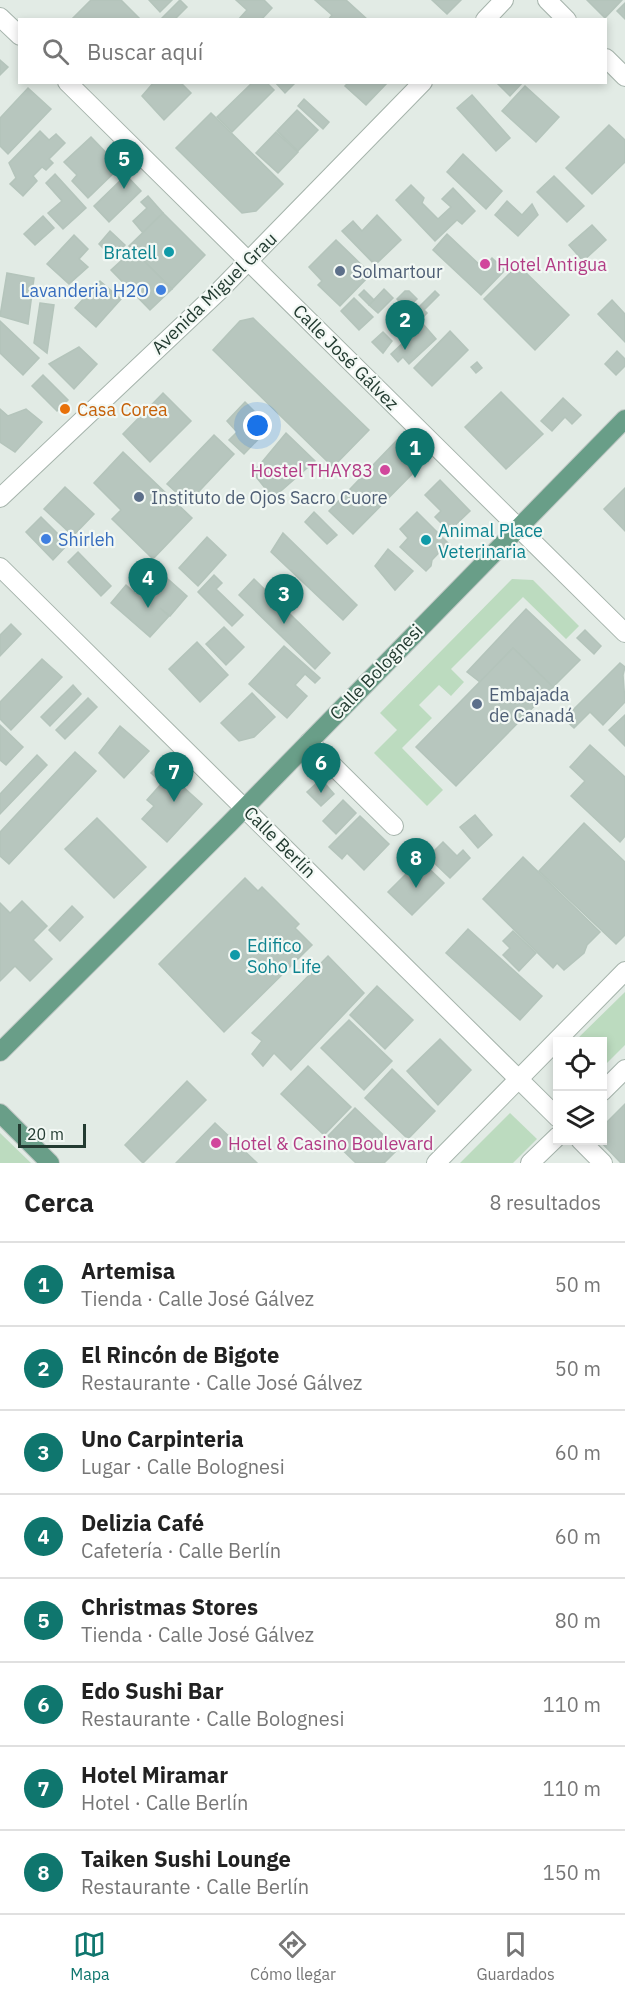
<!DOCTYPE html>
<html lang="es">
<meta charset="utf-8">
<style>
body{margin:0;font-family:"IBM Plex Sans",sans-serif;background:#f6f6f6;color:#222}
.controls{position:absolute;right:18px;bottom:18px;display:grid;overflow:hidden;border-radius:0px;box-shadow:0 3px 9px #0003}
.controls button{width:54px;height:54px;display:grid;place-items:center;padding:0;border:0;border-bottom:2px solid #e0e0e0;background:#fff;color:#222;font:30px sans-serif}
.scale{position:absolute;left:18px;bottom:15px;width:68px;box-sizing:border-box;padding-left:6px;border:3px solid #233b31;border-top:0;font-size:16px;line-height:21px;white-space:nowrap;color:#233b31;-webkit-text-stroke:4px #f2f8f4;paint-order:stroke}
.you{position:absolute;left:258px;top:426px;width:21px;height:21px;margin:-15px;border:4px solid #fff;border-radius:50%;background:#1a73e8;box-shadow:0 0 0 9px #1a73e833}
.badge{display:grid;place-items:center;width:39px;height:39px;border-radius:50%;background:#0f766e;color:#fff;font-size:20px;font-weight:700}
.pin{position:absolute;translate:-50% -50px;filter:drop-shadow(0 2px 3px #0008)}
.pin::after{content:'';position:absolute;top:32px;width:21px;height:18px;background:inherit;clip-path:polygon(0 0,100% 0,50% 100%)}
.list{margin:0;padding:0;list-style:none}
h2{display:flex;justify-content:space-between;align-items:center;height:78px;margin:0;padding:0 24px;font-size:26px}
h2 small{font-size:20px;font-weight:400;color:#767676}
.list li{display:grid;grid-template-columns:39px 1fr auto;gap:18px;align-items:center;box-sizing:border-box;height:84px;padding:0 24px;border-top:2px solid #e0e0e0}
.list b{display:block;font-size:22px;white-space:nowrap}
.list p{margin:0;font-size:20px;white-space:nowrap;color:#767676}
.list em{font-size:20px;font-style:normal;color:#767676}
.icon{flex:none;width:33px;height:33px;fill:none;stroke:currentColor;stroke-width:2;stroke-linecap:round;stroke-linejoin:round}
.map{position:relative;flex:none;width:625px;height:1163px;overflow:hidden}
.search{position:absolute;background:#fff;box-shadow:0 3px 9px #0003;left:18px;right:18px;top:18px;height:66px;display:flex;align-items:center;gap:15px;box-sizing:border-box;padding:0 21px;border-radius:0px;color:#767676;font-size:22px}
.sheet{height:750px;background:#fff}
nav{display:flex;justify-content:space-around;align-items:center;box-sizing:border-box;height:84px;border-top:2px solid #e0e0e0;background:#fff;font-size:16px;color:#767676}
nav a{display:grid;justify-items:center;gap:3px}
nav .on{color:#0f766e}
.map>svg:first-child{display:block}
.green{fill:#bcdbbf}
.building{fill:#b7c6be;stroke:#b4c4bb;stroke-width:1.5}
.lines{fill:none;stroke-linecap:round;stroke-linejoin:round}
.minor-casing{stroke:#a5b3ab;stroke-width:20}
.major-casing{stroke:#c1c8c5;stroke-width:20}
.minor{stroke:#fff;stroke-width:18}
.major{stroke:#699e88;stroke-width:18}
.culture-dot{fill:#0f9aa8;stroke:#f2f8f4;stroke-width:2}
.hotel-dot{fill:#d1479c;stroke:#f2f8f4;stroke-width:2}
.service-dot{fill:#5c6f8a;stroke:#f2f8f4;stroke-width:2}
.shop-dot{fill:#3f7fe0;stroke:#f2f8f4;stroke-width:2}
.food-dot{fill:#e8710a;stroke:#f2f8f4;stroke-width:2}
.labels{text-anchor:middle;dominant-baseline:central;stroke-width:4.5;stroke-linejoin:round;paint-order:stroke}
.culture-label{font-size:18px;fill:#0d838f;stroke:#f2f8f4;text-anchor:start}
.hotel-label{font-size:18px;fill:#b23c85;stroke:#f2f8f4;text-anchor:start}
.service-label{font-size:18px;fill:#4e5e75;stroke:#f2f8f4;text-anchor:start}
.shop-label{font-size:18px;fill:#366cbe;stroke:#f2f8f4;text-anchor:end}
.street-label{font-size:18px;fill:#233b31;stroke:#f2f8f4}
.food-label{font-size:18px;fill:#c56008;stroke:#f2f8f4;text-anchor:start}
</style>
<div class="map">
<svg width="625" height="1163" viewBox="0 0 625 1163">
<rect width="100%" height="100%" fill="#e2ebe5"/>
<!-- green -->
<g class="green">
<path d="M512,579L533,580L579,626L566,639L523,597L451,669L464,682L451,696L439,685L419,705L432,718L402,748L443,790L427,806L374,753L397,730L380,713Z"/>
<path d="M625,992V1045L603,1067L602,1042L575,1041Z"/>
<path d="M510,1113L537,1139L513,1163H460Z"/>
<path d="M0,1133L31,1163H0Z"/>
</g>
<!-- building -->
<g class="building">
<path d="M91,0H121L140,19L71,20Z"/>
<path d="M149,0H172L160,12Z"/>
<path d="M180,0L187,7L174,20H160Z"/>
<path d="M236,0H264L272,8L261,20H238L247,10Z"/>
<path d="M315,0H346L368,20H328L332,15Z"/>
<path d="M432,0H461L447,14Z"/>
<path d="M587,0H622L605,18Z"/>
<path d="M625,3V19L617,11Z"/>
<path d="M0,60L8,67L0,75Z"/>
<path d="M154,82H180L191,93L164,120L142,96Z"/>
<path d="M253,82H266L274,90L232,132L217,117Z"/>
<path d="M275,82H296L285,93Z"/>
<path d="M349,82H388L366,105L345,86Z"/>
<path d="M496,82H523L510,96Z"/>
<path d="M525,86L559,117L536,142L502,111Z"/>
<path d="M28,88L51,109L8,154L0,146V118Z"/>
<path d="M472,95L510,138L496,151L457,108Z"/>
<path d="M304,99L329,122L323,129L298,106Z"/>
<path d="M297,110L318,130L298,151L277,131Z"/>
<path d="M211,113L283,184L256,211L242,213L176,148Z"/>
<path d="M609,125L625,140V162L592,194L566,168Z"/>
<path d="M40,131L49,140L56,134L65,143L49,159L53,163L46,170L42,167L33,176L37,181L23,196L10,184L16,178L9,163Z"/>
<path d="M276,132L298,152L278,173L256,153Z"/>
<path d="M91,137L120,167L88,198L72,181L77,175L64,162Z"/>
<path d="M463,154L502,191L486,209L447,172Z"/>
<path d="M55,174L86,208L63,229L48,213L62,201L46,183Z"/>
<path d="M126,175L141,191L109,222L94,206Z"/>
<path d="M554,176L584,206L567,222L537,192Z"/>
<path d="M411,185L424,198L422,203L438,219L451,207L442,199L453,188L475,211L462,224L457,220L435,241L396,200Z"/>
<path d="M148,196L163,213L143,233L133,221L147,208L141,202Z"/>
<path d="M507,201L522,215L532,204L538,215L518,236L495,215Z"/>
<path d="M163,213L205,255L172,289L129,246Z"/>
<path d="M377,215L401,240L375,265L342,231L353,221L362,231Z"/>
<path d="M43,216L54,228L35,245L24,234Z"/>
<path d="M592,225L606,240L583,261L569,245Z"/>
<path d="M110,231L125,245L113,258L99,244Z"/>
<path d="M447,234L483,268L492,258L505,270L481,295L433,250Z"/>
<path d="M74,235L88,249L79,259L88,267L69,284L47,264Z"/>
<path d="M336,240L371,274L340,306L318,285L322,281L309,267Z"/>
<path d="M133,250L172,289L150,310L111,270Z"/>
<path d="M518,265L569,315L535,350L484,299Z"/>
<path d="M7,273L34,278L28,324L0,316Z"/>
<path d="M100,281L121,299L96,327L75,308Z"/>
<path d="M384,289L393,298L378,313L369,305Z"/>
<path d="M364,290L374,300L369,305L359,295Z"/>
<path d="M405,291H409L417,299L406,309L397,299Z"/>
<path d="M435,291L439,295L424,310L427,313L417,323L410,316Z"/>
<path d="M354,298L373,317L359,330L341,311Z"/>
<path d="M612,300L625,314V342L598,314Z"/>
<path d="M40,303L54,305L47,353L34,343Z"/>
<path d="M253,318L369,430L333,467L213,350L240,321Z"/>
<path d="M0,321L39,358L23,375L0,353Z"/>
<path d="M423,324L436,339L409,364L403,357L398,362L391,354Z"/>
<path d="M450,331L468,350L432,386L414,368Z"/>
<path d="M383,332L392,341L383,353L372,342Z"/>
<path d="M79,347L97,364L74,389L49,364Z"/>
<path d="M617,351L625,359V366L616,375L605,364Z"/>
<path d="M477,362L482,368L476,373L471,367Z"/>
<path d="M43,375L68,400L57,411L32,386Z"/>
<path d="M501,392L543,434L506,469L465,427Z"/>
<path d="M163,393L191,421L150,462L123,434Z"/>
<path d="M563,398L581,415L572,424L565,417L552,431L541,421Z"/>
<path d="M245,402L270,427L244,454L229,440L237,432L227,421Z"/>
<path d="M0,409L8,416L26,409L42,422L15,452L0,442Z"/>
<path d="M286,433L315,461L273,498L253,473Z"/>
<path d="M214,435L234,454L188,503L167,484Z"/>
<path d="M397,440L422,464L353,534L329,511Z"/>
<path d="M123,452L192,518L153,559L112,519L121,510L94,483Z"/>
<path d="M440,480L470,511L449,531L435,517L441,511L425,495Z"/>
<path d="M65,487L94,514L73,536L44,509Z"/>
<path d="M625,488V531L604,509Z"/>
<path d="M314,512L337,535L327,544L305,522Z"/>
<path d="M417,512L448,543L432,560L431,566L426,571L400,547L408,538L400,529Z"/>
<path d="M41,517L68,544L53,560L26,532Z"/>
<path d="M283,533L357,605L343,620L271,552Z"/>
<path d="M207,537L226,555L198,586L179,568Z"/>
<path d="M388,549L413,571L395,590L375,566Z"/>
<path d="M78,552L111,586L101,596L68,562Z"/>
<path d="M151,564L187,596L170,616L160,608L169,616L150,637L111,603L126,585L136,594L142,587L137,579Z"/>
<path d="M214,575L222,583L216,589L243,615L232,626L198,592Z"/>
<path d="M254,579L330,653L315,669L239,595Z"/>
<path d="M526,609L580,660L553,687L513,648L480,682L467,672Z"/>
<path d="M11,624L21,634L0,656V635Z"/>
<path d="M224,627L244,647L226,665L206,644Z"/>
<path d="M585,630L601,646L594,654L577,638Z"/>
<path d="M197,642L228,675L200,702L169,669Z"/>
<path d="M284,646L320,678L315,683L305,674L295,685L307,696L287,718L249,684Z"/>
<path d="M513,648L553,687L456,786L416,747Z"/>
<path d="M42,659L62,677L11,730L0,719V702Z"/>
<path d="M620,663L625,667L623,675L625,702L603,725L590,712L574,728L564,719Z"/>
<path d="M73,685L81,694L50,726L41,717Z"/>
<path d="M252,693L275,717L254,737L239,741L221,723Z"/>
<path d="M88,698L97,707L65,739L56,730Z"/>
<path d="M625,715V746L609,730Z"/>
<path d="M0,725L23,747L6,765L0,760Z"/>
<path d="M120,726L149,751L124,778L99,753Z"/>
<path d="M590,745L625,777V836L620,842L571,796L585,781L570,767Z"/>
<path d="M75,752L96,771L9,864L0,856V832Z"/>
<path d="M37,755L47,765L0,814V794Z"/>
<path d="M159,765L202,804L167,842L142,819L154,806L147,800L162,783L151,773Z"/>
<path d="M321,779L334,794L321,806L307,792Z"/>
<path d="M343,800L356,813L336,834L323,821Z"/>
<path d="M475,815L492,835L478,848L460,827Z"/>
<path d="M360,816L389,844L364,870L347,853L342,859L329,847Z"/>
<path d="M97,818L146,867L114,898L65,849Z"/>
<path d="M584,823L625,862V935L616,944L539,871Z"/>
<path d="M443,842L457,856L463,850L470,858L450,878L428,857Z"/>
<path d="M523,857L600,932L587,945L584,953L564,970L557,963L553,968L483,899Z"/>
<path d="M420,860L444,883L412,915L388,892Z"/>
<path d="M245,878L258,891L262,887L299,924L295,928L312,945L224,1032L159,964Z"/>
<path d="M22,901L47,926L33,940L52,959L30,981L15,966L0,981V903L10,913Z"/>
<path d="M72,906L83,917L60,941L49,930Z"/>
<path d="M468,929L542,996L520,1020L446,953Z"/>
<path d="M513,931L536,953L519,971L503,955L510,948L503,941Z"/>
<path d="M328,956L364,993L291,1070L274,1053L263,1066L252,1054L262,1041L252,1033Z"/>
<path d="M377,986L413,1020L385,1049L350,1015Z"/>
<path d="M349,1020L392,1061L364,1090L321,1048Z"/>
<path d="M440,1039L471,1070L438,1105L407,1071Z"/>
<path d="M308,1066L351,1107L324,1135L281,1094Z"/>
<path d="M392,1069L435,1111L408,1139L365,1098Z"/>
<path d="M187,1081L206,1100L143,1163L125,1145Z"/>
<path d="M625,1104V1163H621L599,1140H602V1127Z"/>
<path d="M355,1108L398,1149L384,1163H356L328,1136Z"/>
<path d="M215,1123L257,1163H176Z"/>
</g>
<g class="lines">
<defs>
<g id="minor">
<path d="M547,0L567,20"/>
<path d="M0,17L20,36"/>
<path d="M485,20L504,0"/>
<path d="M606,58L625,77"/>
<path d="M67,82L625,633"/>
<path d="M0,498L219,291L423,82"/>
<path d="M0,567L558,1118"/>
<path d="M309,742L394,826"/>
<path d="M602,1092L625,1069"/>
<path d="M580,1140L603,1163"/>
<path d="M436,1163L625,971"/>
<path d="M530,1163L558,1136"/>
</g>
<g id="major">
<path d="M0,1052L229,824L625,419"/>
<path d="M0,1113L50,1163"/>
</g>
</defs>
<!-- minor casing -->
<use href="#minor" class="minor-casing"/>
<!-- major casing -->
<use href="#major" class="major-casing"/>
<!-- minor -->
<use href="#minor" class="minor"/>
<!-- major -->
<use href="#major" class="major"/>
</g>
<!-- markers -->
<g class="culture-dot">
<circle cx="169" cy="252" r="6"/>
<circle cx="426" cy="540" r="6"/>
<circle cx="235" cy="955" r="6"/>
</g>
<g class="hotel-dot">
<circle cx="485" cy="264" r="6"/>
<circle cx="385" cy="470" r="6"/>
<circle cx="216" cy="1143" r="6"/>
</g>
<g class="service-dot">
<circle cx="340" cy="271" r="6"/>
<circle cx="139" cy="497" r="6"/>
<circle cx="477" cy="704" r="6"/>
</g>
<g class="shop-dot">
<circle cx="161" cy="290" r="6"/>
<circle cx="46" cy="539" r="6"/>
</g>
<circle class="food-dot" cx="65" cy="409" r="6"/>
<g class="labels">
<!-- culture labels -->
<g class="culture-label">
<text x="157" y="252" text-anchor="end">Bratell</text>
<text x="438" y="530">Animal Place<tspan x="438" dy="21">Veterinaria</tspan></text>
<text x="247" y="945">Edifico<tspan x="247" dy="21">Soho Life</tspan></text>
</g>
<!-- hotel labels -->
<g class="hotel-label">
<text x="497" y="264">Hotel Antigua</text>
<text x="373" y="470" text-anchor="end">Hostel THAY83</text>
<text x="228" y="1143">Hotel &amp; Casino Boulevard</text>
</g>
<!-- service labels -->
<g class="service-label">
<text x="352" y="271">Solmartour</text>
<text x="151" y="497">Instituto de Ojos Sacro Cuore</text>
<text x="489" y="694">Embajada<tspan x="489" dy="21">de Canadá</tspan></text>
</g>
<!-- shop labels -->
<g class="shop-label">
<text x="149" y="290">Lavanderia H2O</text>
<text x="58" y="539" text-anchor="start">Shirleh</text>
</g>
<!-- street labels -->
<g class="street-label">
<text transform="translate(214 293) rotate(-44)">Avenida Miguel Grau</text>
<text transform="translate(346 357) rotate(45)">Calle José Gálvez</text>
<text transform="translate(376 672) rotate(-46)">Calle Bolognesi</text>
<text transform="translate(280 842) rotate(45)">Calle Berlín</text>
</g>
<!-- food labels -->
<g class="food-label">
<text x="77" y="409">Casa Corea</text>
</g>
</g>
</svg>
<div class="controls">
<button><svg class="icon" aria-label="locate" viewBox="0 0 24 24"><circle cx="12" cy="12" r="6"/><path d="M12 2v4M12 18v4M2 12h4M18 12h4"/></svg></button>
<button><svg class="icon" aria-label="layers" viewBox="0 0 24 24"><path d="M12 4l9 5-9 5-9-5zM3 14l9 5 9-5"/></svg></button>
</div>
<div class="scale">20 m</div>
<div class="you"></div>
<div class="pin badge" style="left:415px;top:478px">1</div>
<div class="pin badge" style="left:405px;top:350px">2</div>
<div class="pin badge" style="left:284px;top:624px">3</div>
<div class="pin badge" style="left:148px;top:608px">4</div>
<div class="pin badge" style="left:124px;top:189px">5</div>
<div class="pin badge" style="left:321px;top:793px">6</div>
<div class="pin badge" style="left:174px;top:802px">7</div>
<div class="pin badge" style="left:416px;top:888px">8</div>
<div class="search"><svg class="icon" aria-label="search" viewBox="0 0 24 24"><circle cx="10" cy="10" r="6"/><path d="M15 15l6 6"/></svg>Buscar aquí</div>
</div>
<section class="sheet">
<h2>Cerca<small>8 resultados</small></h2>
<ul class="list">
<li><span class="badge">1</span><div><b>Artemisa</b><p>Tienda · Calle José Gálvez</p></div><em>50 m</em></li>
<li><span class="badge">2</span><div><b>El Rincón de Bigote</b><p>Restaurante · Calle José Gálvez</p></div><em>50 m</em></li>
<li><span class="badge">3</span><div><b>Uno Carpinteria</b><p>Lugar · Calle Bolognesi</p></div><em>60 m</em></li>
<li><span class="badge">4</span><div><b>Delizia Café</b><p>Cafetería · Calle Berlín</p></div><em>60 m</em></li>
<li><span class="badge">5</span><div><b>Christmas Stores</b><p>Tienda · Calle José Gálvez</p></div><em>80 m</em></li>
<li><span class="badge">6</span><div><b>Edo Sushi Bar</b><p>Restaurante · Calle Bolognesi</p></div><em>110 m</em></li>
<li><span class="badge">7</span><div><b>Hotel Miramar</b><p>Hotel · Calle Berlín</p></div><em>110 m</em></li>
<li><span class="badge">8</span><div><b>Taiken Sushi Lounge</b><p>Restaurante · Calle Berlín</p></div><em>150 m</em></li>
</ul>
</section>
<nav>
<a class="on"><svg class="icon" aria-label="map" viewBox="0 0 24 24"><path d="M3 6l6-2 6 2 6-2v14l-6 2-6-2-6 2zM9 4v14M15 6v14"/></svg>Mapa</a>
<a><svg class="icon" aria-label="directions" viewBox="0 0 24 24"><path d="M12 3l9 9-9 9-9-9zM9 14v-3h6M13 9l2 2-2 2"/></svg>Cómo llegar</a>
<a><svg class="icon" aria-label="saved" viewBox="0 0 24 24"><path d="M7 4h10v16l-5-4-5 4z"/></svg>Guardados</a>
</nav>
